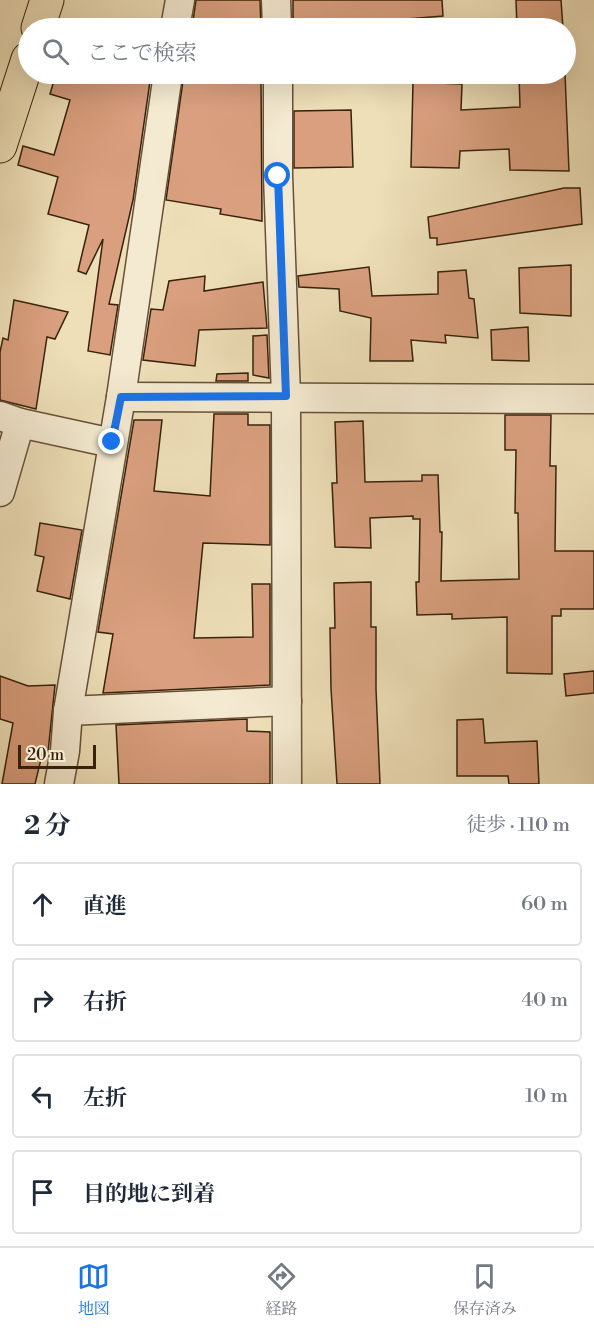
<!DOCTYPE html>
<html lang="ja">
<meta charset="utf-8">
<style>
body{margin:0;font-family:"Libre Bodoni","Noto Serif JP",serif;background:#f6f6f7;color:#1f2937}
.scale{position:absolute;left:18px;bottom:15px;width:78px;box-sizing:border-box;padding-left:6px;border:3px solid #38220c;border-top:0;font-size:16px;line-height:21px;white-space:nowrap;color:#38220c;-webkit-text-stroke:4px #f4ead1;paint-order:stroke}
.stop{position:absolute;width:18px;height:18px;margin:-14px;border:4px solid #1a73e8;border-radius:50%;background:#fff}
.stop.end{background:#1a73e8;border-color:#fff;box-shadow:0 2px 6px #0008}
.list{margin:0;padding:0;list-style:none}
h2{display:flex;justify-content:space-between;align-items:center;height:78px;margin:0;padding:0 24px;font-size:26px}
h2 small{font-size:20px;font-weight:400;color:#747a83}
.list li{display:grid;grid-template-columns:39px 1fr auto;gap:18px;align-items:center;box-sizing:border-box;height:84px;margin:0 12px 12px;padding:0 12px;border:2px solid #e0e1e3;border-radius:6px}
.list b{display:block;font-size:22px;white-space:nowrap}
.list em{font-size:20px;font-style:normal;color:#747a83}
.icon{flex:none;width:33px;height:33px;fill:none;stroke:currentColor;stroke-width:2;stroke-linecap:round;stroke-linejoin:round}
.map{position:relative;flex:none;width:594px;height:784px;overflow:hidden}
.search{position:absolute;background:#fff;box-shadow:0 6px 24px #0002;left:18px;right:18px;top:18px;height:66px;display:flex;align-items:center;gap:15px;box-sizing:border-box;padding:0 21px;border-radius:33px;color:#747a83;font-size:22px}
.sheet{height:462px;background:#fff}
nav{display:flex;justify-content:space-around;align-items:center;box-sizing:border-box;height:84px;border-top:2px solid #e0e1e3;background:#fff;font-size:16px;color:#747a83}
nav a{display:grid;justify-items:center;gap:3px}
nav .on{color:#1a73e8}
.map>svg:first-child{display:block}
.building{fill:#d99f7e;stroke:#38220c;stroke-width:1.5}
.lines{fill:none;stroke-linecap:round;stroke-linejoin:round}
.street-casing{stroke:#665137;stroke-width:31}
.highway-casing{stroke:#38220c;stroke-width:35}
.street{stroke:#f4ead1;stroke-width:28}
.highway{stroke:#eedfb8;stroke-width:33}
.route{stroke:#1a73e8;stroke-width:8}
</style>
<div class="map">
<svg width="594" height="784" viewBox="0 0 594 784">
<rect width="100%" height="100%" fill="#eedfb8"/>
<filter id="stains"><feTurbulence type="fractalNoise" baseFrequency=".00333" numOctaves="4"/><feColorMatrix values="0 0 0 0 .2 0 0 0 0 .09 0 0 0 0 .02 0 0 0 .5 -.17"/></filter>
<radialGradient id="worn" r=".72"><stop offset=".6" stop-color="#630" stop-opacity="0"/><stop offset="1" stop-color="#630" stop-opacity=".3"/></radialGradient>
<!-- building -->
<g class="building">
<path d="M196,0H260L261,28H192Z"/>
<path d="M293,0H442L443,16L395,20L316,23V28H293Z"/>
<path d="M516,0H561L563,28H517Z"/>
<path d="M56,74H151L133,200L109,304L118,305L110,355L88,351L103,239L86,274L78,271L89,225L48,214L58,177L18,165L23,146L54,155L70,100L50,94Z"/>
<path d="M184,74H223L261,79L262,221L220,214L221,209L166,200Z"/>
<path d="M519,74H565L569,171L510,170L509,149L460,151L459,168L411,167L413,82L462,84L461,110L520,107Z"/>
<path d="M351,110L353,167L294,168V111Z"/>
<path d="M564,188H580L582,224L437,245V238H430L428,217Z"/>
<path d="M571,265V316L520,313L519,268Z"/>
<path d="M369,267L372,296L438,294V272L466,270L469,298L474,299L478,338L445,335L446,343L411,340L413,361H370L371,318L340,311L339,289L299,287L298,276Z"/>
<path d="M205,276L204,291L263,282L267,328L199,330L195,366L143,360L151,309L163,310L169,281Z"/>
<path d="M14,300L68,312L55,339L47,337L36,409L0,400V352L3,338L8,340Z"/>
<path d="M528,327L529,361L492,360L491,330Z"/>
<path d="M267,335L269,378L253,375V336Z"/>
<path d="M248,373V381H216L217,374Z"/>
<path d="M214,414H248V425H270V545L203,543L194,638L253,637L252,584H270V685L103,693L113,634L98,632L134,420H162L154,491L210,496Z"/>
<path d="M505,415H551L550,466H556L555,551H594V609H561V616H552V674L507,673V617L452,619V614L417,615L416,582H419L420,519H413V516L370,518L371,548L335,547L332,483H337L335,422L363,421L365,482L422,481V475H438L440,532H442L441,581L519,579L518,513H515L516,450H505Z"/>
<path d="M40,523L82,530L70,599L37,591L44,557L35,555Z"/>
<path d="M371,582V627H376V689L380,784H337L331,689L330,628H335L334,583Z"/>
<path d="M594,671V693L566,696L564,674Z"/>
<path d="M0,676L28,686L55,685L48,752L43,751L35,784H2L13,723L0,719Z"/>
<path d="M247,719V731L270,732V784H119L116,725Z"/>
<path d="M483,719L485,743L537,741L539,784H509L508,776H457V720Z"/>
</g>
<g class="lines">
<defs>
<g id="street">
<path d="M276,0L277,28"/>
<path d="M175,28L180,0"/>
<path d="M278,74V176L286,396L287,784"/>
<path d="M121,397L594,399"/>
<path d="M0,416L20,423L112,443"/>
<path d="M0,492L20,423"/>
<path d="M68,711L287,701"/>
<path d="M59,784L65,751L68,711L121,397L168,74"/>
</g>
<g id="highway">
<path d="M38,28L47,0"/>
<path d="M0,146L28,59"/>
</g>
</defs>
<!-- street casing -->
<use href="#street" class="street-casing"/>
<!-- highway casing -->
<use href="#highway" class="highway-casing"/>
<!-- street -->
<use href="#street" class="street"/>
<!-- highway -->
<use href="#highway" class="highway"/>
</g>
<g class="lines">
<!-- route -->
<path class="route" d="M112,442L121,397L286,396L278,176"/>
</g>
<rect width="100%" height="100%" filter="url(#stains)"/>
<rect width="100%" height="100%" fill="url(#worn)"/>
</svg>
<div class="scale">20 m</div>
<div class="stop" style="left:278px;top:176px"></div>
<div class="stop end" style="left:112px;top:442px"></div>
<div class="search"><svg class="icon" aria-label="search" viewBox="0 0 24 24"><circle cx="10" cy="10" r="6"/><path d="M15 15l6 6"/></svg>ここで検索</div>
</div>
<section class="sheet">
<h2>2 分<small>徒歩 · 110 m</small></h2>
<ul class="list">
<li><svg class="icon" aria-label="ahead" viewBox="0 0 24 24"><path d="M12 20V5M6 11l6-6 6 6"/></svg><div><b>直進</b></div><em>60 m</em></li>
<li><svg class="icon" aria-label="right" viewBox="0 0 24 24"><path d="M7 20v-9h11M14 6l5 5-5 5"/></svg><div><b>右折</b></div><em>40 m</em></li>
<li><svg class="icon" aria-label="left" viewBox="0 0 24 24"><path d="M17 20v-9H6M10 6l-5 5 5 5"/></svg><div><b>左折</b></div><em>10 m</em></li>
<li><svg class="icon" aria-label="arrive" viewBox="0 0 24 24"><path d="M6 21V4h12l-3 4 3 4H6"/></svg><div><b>目的地に到着</b></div></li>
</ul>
</section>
<nav>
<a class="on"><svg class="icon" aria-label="map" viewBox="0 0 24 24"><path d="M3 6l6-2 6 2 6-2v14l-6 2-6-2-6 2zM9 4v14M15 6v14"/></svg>地図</a>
<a><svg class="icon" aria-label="directions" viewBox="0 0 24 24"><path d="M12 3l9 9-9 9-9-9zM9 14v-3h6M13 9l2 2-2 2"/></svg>経路</a>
<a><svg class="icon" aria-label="saved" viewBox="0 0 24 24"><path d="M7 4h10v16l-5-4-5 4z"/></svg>保存済み</a>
</nav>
